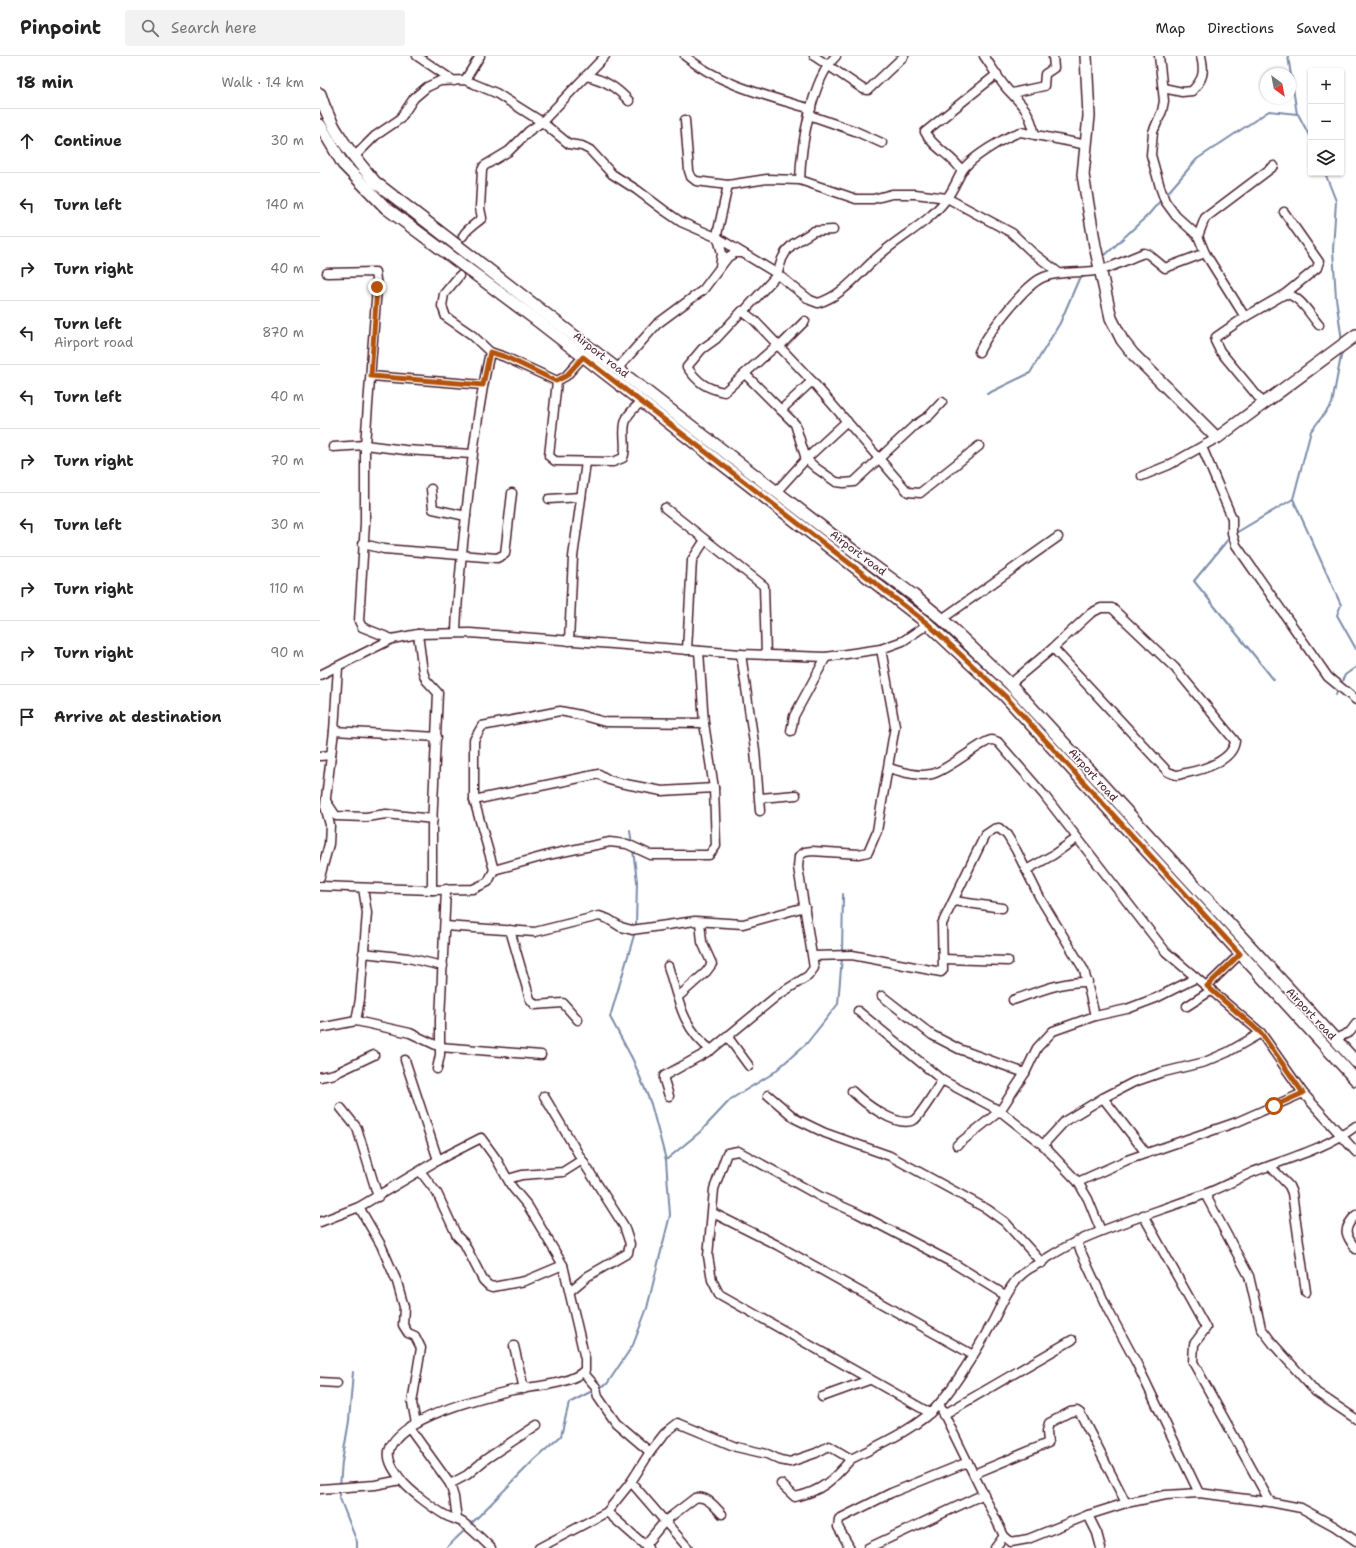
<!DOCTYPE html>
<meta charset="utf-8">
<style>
body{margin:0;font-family:"Shantell Sans",sans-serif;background:#f2f2f2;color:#222}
.controls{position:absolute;right:12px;top:12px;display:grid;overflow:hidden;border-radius:4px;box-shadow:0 1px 3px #0004}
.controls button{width:36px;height:36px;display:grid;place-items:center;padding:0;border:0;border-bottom:1px solid #e0e0e0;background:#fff;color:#222;font:20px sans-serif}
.compass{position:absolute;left:940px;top:12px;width:36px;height:36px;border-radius:50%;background:#fff;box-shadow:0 1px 3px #0004;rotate:148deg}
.stop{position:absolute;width:12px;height:12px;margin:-9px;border:3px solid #b45309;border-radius:50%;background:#fff}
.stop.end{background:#b45309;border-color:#fff;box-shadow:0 1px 4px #0008}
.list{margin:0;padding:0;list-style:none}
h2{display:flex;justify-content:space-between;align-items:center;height:52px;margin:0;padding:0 16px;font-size:17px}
h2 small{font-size:13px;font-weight:400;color:#767676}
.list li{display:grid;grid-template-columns:26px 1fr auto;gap:12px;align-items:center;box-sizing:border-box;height:64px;padding:0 16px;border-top:1px solid #e0e0e0}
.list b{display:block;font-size:15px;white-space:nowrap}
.list p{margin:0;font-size:13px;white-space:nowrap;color:#767676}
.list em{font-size:13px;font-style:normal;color:#767676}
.icon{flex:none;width:22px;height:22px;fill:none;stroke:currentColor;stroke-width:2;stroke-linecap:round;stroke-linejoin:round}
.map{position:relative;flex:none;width:1036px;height:1492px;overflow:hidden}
header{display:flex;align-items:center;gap:24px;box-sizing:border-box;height:56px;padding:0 20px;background:#fff;border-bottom:1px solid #e0e0e0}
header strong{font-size:19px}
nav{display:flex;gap:22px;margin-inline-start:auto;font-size:14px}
.search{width:280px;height:36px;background:#f2f2f2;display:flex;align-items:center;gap:10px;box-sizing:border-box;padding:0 14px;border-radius:4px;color:#767676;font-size:15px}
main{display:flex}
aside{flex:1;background:#fff}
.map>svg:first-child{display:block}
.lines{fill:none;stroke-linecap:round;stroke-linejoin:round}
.stream{stroke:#7c8ca9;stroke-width:2}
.minor-casing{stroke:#4a1f2b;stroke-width:11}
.secondary-casing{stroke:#4a1f2b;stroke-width:14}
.minor{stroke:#fff;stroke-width:8}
.secondary{stroke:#fff;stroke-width:11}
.route{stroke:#b45309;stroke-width:5}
.labels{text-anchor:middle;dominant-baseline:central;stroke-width:3;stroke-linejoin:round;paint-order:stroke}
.street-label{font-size:11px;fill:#4a1f2b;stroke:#fff}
</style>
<header>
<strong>Pinpoint</strong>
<div class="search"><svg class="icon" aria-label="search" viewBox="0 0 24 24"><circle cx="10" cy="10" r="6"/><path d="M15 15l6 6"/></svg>Search here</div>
<nav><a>Map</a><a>Directions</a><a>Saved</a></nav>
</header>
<main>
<aside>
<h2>18 min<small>Walk · 1.4 km</small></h2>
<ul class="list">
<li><svg class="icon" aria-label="ahead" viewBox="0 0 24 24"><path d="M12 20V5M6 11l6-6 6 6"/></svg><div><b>Continue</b></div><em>30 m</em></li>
<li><svg class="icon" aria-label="left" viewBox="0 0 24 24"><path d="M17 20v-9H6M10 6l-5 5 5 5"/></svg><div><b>Turn left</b></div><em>140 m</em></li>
<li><svg class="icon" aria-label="right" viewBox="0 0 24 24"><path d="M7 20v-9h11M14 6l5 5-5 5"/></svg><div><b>Turn right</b></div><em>40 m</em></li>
<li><svg class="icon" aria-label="left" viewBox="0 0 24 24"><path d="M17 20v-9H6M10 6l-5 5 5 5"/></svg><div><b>Turn left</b><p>Airport road</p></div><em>870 m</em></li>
<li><svg class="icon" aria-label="left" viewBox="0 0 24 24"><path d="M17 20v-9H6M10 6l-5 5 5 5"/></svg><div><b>Turn left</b></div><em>40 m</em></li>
<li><svg class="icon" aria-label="right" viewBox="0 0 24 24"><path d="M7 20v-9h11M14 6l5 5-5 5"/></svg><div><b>Turn right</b></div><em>70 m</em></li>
<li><svg class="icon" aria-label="left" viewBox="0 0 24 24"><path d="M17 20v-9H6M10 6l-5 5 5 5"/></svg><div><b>Turn left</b></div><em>30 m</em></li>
<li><svg class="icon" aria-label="right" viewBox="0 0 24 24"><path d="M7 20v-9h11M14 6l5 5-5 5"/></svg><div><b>Turn right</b></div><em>110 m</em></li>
<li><svg class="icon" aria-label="right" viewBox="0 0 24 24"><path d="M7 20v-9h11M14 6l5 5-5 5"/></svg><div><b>Turn right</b></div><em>90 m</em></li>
<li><svg class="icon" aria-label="arrive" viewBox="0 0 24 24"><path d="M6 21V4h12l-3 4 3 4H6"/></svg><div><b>Arrive at destination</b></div></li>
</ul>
</aside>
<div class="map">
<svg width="1036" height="1492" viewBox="0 0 1036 1492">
<rect width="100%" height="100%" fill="#fff"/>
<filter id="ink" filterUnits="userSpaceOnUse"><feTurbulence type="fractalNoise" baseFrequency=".025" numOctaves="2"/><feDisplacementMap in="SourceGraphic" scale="8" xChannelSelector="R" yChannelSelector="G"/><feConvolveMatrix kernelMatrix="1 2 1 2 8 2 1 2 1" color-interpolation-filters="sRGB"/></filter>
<g filter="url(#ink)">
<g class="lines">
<!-- stream -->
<g class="stream">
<path d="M978,58L991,83"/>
<path d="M1005,117L1016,145L1013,194L1016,242L1022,285"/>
<path d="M845,140L877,103L949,55L977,58L968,0"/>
<path d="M781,203L828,159L842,143"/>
<path d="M667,338L710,317L740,267L758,225L765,219"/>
<path d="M973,443L1021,549L1017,559L1036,593"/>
<path d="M914,478L973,443L991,375L1012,348L1022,295"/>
<path d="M910,481L874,525L954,624"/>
<path d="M1021,627L1025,619L1036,611"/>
<path d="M1016,639L1018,631"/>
<path d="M310,775L312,788"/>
<path d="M313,794L317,825L316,871"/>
<path d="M522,897L523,838"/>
<path d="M346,1104L380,1076L411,1043L452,1018L487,987L518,948L522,901"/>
<path d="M278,1332L287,1328L313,1289L327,1252L350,1159L346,1104L331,1048L313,1004L290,961L315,876"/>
<path d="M20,1430L22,1406L29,1365L33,1316"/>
<path d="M19,1435V1440L37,1486V1492"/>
<path d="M150,1469L215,1403L241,1380L249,1347L274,1334"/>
<path d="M126,1492L147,1472"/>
</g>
<defs>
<g id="minor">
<path d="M97,0L134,25"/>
<path d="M365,0C400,29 448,40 491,53"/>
<path d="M494,0L543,33L548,34L584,0"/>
<path d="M664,0C672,11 679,24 688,34C704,51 709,54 715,79"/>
<path d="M839,0L844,45L842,55L833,76L831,99L840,131L845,145L856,160L878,180L885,197L925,261"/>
<path d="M266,20C285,24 296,31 309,45"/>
<path d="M145,24L160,0"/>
<path d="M843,32L862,36L872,35C883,23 885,17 881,0"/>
<path d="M692,37L724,30L725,18L734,12L733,0"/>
<path d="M489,59L535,75L562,87"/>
<path d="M365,64L369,115L371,121L376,125L408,129L447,123L480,124L536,143H553L572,138H595L627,142L692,177L712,196L739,217"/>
<path d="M34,101L55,80L80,63L94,42L107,31L120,25L145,24L176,37L222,66L285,0"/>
<path d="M642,115C650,102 686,80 701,76L767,89"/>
<path d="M480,124C481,91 491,24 516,0"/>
<path d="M964,156L999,206L997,212L965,238"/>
<path d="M143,180C147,172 156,168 162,162L160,152L162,114L164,110L189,95L209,75L222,66L249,88L262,90L270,94L292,118L317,134L345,155L361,166L398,182L456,217L490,244L498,247C525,239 541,214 562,197C583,179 611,165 627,142C633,134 637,124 642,115C633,100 613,92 605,76L677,18"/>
<path d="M878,180L885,162L954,110"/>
<path d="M400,211L402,197L397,179L408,129"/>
<path d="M7,217L55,216L57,231L45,389V467L39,565L42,571L72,583"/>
<path d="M139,220L124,238L122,250L126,261L152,279L170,296L185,301L237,325L246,320L263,301"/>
<path d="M427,258L425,256L426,253L457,219L462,203L467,194L473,188L494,175L513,174"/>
<path d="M457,289L404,336C386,332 378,327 367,311L382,293L396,283L422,255L435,265L492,325L588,436L600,437L659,390"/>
<path d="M459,291L485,265"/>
<path d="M659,296C668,277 705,228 724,221C742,214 762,218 781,214C795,210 810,202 824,197L828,198L845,212L885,197"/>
<path d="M298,312L337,268L383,234L408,201L415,197H422"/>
<path d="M425,318L461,354"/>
<path d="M51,320L163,329"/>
<path d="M237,325L229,400L235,405L293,406L303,402C308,390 301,377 306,364C308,357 316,351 321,346"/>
<path d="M492,325L461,354L475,368L486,403L496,412L516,426L524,427L534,426L595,369L609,360L622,346"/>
<path d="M944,348L900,295L895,285L896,281L925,261L965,238C980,239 990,259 999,269"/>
<path d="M13,391L45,389L85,394L152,398"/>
<path d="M882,391L912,462V477L916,489L1008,621L1036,644"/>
<path d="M822,420L849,409L897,382"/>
<path d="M111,433L113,453L146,460"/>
<path d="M457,435L486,403L527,365"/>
<path d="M229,443L261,441"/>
<path d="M345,452L444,530L446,599"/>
<path d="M43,488L64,493L177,502L185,498L192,437"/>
<path d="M622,563L738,481"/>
<path d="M136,577C137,537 142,499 146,459C152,404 158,350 170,296"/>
<path d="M98,578L103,616L106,624L118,637L112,771V834"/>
<path d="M249,585L253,501L266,406"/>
<path d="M367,594L372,504L385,484"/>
<path d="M421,598L435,694L440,755"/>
<path d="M0,619L72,583L98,578L150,577L421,598L506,601L561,593L583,585L608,568"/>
<path d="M690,628L733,592L771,557L781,552H792L855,612L915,685C913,705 882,714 866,717C863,717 860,719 857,719C855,719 851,717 848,716L733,592"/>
<path d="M14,675L117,681"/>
<path d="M471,675L474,660L506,601"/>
<path d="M0,700L11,699"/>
<path d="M569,712C582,716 598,721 612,718C627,715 663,684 672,684C674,684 676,685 678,686L724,739L846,896L941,977L983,1037L1036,1096"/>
<path d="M440,742L476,739"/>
<path d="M154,744L274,719L279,718L289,724L300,727L342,735L394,732"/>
<path d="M6,745L16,760L46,761L66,758L113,763"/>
<path d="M174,814L154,744V684L162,670L240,655L260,659L285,666L384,667"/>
<path d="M706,814L733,799L757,782"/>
<path d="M0,821L9,788L10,769L5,750L14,675L18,611"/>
<path d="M0,830L112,834L153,833L168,826L174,814L228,799L290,786L307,788L331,799H389L396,790L394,732L384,667L379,595"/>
<path d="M634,845L682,852"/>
<path d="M125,870L215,876L279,860L288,863L301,871L312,874L375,865L423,868L485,851"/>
<path d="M190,874L210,943L215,949L243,947L258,964"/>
<path d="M43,897L88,902L123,910"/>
<path d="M493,900L532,899L621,916L623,914L622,868L665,779L674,773L679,772L687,779L696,794L720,842L764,914L775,960"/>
<path d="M623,903L688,905"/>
<path d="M348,910C358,942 362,972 391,994"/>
<path d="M887,930L920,898"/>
<path d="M562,940L612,979L639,993L705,1017"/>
<path d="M358,941L386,916L392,908L382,886L380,866"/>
<path d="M693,944C717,936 742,925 768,926"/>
<path d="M867,950L892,934"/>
<path d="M538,955L622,1024L680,1055L723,1089L758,1126L768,1143L781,1175"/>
<path d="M36,965L90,977L120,991L221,999"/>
<path d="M0,972L36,965L40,943L47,857L43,832"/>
<path d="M407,980L429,1010"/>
<path d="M1015,983L1030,976L1036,968"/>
<path d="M85,1004L118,1104"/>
<path d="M117,1013L120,999V964L126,833"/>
<path d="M0,1021L14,1018L54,999"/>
<path d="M532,1035C543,1046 577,1073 594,1064C600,1060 618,1031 622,1024"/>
<path d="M448,1039L476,1063L505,1077L570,1100L667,1153L685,1166L722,1207"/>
<path d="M224,1040L262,1104L304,1170L310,1188L308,1197L268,1220L250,1235"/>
<path d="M349,1040L344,1024V1020L391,994L458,939L488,920L494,912L478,811L479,800L485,796L492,795L539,798L548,796L557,775L575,670L561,593"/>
<path d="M783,1042L826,1097"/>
<path d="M21,1052L37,1072L58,1141"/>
<path d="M637,1089L680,1055L705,1017L717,992L733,975L775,960L807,953L836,942L876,922"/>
<path d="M723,1089L745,1065L783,1042L814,1026L840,1017L885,1006L908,996L941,977"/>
<path d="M950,1110L969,1130L972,1137L986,1236"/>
<path d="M100,1115L117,1137L137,1180L144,1187L163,1224L168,1229L173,1231L205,1225L243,1209"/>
<path d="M188,1123L202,1119L243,1116L262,1104"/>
<path d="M758,1126L807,1104L917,1066L983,1037"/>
<path d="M885,1138L929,1220L941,1272L954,1289L996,1336L1036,1363"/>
<path d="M39,1151L61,1189L77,1226L84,1251L83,1269L88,1277L95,1280L101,1292L92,1347L96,1367"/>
<path d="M393,1157L457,1189L653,1299"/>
<path d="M823,1159L886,1272L874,1288L873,1306L950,1446"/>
<path d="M1036,1159C1022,1173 1025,1179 1036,1193"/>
<path d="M0,1166L39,1151L118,1104L161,1082L177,1104L192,1131L208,1150L243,1209L265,1303V1314C250,1329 214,1330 193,1334C163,1341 77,1362 69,1395C67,1406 76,1417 82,1425C91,1436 113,1452 125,1459C130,1462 136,1463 142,1466C152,1473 162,1483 171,1492"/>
<path d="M756,1185L788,1254L817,1308L879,1437"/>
<path d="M194,1290L204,1333"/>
<path d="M263,1316L276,1331L278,1341L296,1367L330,1396"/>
<path d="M0,1326L17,1327"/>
<path d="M502,1341L549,1324"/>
<path d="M619,1348L684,1480L691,1486L708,1483L768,1459L806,1447L846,1439L879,1437L950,1446L981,1452L1014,1470L1036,1485"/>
<path d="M610,1357L399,1238L392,1224L388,1200L394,1133L407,1097L418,1095L501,1141L537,1157L633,1207L685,1239"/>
<path d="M623,1359L752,1284"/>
<path d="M89,1371L130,1428L134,1441L137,1463"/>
<path d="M654,1418L728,1387L727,1375L729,1367L750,1356L757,1355L760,1357L806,1447"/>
<path d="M311,1426L368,1492"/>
<path d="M130,1428L147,1419L166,1403L217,1369"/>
<path d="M461,1428L475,1441C502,1435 513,1424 531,1403"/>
<path d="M0,1433L55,1429L81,1424"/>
<path d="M287,1456L328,1492"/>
<path d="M768,1459L777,1477L781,1492"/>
<path d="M325,1489L345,1465L375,1442C387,1439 395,1451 402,1458"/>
<path d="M219,1492L287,1456L311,1426L330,1396L345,1377L358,1367L416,1391L447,1398L460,1404L470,1406L496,1397L509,1390L531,1403C557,1390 601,1370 619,1348C639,1324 657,1294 672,1267C683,1247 689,1226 709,1213C725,1204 741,1192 758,1185C799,1166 843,1154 885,1138C901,1132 917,1123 933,1116C969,1102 1005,1093 1036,1070"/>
<path d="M530,1492L518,1471L519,1463L571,1437L648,1406"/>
<path d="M548,1492L664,1438"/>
<path d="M675,1492L684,1480"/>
</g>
<g id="secondary">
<path d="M766,0L769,60L763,119L775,190L791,262L802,284L813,298L897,382L1036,279"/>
<path d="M0,38C10,72 32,99 55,126L515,481L593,539L622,563L690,628L1036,1006"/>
<path d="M0,69L23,108L66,152L215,263L608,568L685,640L1036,1024"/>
</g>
</defs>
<!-- minor casing -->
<use href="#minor" class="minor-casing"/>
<!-- secondary casing -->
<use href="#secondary" class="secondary-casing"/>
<!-- minor -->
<use href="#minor" class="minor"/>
<!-- secondary -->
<use href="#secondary" class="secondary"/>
</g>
</g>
<g class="lines" filter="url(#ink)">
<!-- route -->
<path class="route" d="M57,231L51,320L163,329L170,296L186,301L236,325L246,320L263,301L608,568L685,640L920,898L887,930L941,977L983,1037L954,1050"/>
</g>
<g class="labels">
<!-- street labels -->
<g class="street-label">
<text transform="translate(281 299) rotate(38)">Airport road</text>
<text transform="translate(538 497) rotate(37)">Airport road</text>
<text transform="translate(773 719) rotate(48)">Airport road</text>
<text transform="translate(991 958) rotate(47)">Airport road</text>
</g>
</g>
</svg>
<div class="controls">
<button>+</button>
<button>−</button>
<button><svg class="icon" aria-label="layers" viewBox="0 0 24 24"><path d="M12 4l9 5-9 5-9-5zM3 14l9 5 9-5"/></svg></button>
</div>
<svg class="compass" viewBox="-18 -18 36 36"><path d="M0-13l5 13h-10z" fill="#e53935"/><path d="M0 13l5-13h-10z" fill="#767676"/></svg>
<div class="stop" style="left:954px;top:1050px"></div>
<div class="stop end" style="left:57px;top:231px"></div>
</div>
</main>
